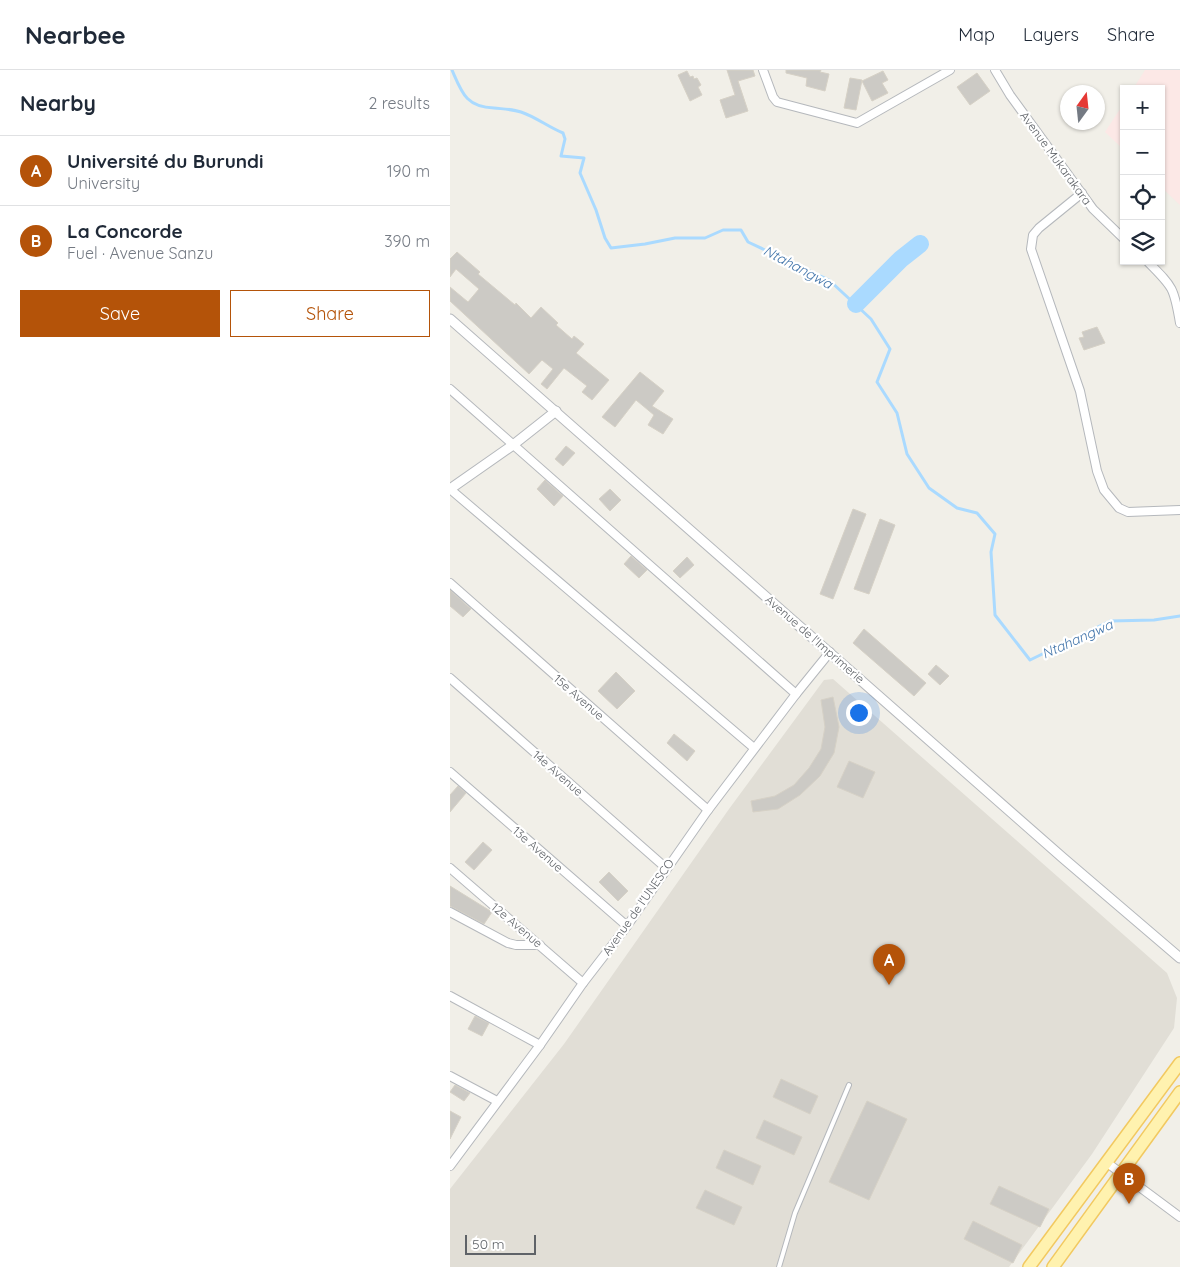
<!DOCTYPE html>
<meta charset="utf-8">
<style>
body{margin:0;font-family:Quicksand,sans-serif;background:#f6f6f7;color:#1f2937}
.controls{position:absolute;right:15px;top:15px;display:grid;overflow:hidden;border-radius:0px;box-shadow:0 1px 4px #0004}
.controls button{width:45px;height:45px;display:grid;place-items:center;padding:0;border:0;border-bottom:1px solid #e0e1e3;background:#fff;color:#1f2937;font:25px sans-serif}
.compass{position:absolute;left:610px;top:15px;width:45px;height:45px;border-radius:50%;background:#fff;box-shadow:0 1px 4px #0004;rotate:15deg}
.scale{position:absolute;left:15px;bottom:12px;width:71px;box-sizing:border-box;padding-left:5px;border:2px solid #5f6368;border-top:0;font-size:14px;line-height:18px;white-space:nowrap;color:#5f6368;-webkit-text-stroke:4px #fff;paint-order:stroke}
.you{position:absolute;left:408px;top:642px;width:18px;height:18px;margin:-12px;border:4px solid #fff;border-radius:50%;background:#1a73e8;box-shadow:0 0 0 8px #1a73e833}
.badge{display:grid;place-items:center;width:32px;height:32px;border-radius:50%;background:#b45309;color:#fff;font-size:16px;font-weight:700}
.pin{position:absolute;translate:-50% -41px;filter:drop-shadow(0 1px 2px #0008)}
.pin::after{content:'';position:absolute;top:26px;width:18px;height:15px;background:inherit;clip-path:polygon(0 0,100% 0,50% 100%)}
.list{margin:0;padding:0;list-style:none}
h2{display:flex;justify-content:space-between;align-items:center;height:65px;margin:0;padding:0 20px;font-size:21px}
h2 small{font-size:16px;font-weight:400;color:#747a83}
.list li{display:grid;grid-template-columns:32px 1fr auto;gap:15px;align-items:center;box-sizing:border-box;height:70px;padding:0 20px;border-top:1px solid #e0e1e3}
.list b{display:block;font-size:19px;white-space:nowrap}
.list p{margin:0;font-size:16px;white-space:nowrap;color:#747a83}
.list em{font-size:16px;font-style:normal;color:#747a83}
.actions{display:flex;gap:10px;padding:15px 20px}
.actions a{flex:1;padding:11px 0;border:1px solid #b45309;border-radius:0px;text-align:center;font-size:18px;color:#b45309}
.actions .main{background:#b45309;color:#fff}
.icon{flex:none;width:28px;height:28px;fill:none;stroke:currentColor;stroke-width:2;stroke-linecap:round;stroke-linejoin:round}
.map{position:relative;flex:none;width:730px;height:1197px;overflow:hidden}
header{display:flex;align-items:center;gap:30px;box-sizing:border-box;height:70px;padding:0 25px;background:#fff;border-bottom:1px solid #e0e1e3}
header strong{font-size:24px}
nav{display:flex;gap:28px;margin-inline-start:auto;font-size:18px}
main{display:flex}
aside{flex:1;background:#fff}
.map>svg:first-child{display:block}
.education{fill:#e1ded6}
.medical{fill:#fce8e6}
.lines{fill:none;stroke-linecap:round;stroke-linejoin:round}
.stream{stroke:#aadaff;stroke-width:3}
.river{stroke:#aadaff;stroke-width:18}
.building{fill:#cccac5;stroke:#d6d1c6}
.service-casing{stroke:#b5b8bc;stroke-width:6}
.minor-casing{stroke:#b5b8bc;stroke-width:10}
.tertiary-casing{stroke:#b5b8bc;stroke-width:11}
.primary-casing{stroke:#f2c960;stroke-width:14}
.service{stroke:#fff;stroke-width:4}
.minor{stroke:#fff;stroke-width:8}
.tertiary{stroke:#fff;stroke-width:9}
.primary{stroke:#fff2af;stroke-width:11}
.labels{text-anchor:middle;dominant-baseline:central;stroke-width:4.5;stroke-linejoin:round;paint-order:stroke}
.street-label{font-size:12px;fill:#5f6368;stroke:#fff}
.water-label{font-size:14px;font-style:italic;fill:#4174aa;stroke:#fff}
</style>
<header>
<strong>Nearbee</strong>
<nav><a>Map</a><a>Layers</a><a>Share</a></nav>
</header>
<main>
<aside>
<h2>Nearby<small>2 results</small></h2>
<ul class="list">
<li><span class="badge">A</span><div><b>Université du Burundi</b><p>University</p></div><em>190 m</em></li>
<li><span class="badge">B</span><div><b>La Concorde</b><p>Fuel · Avenue Sanzu</p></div><em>390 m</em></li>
</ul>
<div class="actions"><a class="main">Save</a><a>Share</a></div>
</aside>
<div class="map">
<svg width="730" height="1197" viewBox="0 0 730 1197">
<rect width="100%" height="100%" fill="#f1efe8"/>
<!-- education -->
<path class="education" d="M383,609L717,903L727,928L724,958L642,1084L559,1197H0V1119L114,974L279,739L374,610Z"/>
<!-- medical -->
<g class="medical">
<path d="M695,0H730V135L711,117V19H683Z"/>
<path d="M674,33V80L655,62Z"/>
</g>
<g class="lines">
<!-- stream -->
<path class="stream" d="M2,0C12,23 16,37 44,38C53,39 62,39 71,42C86,47 98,57 113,63L115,69L111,86L134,88L130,103L146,140L155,168L161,178L195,174L225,168H255L273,160H291L298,172L379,210L421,249L440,279L427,312L447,343L457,384L479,418L507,438L527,443L545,464L541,482L545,545L580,590L660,551L704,550L730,546"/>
<!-- river -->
<path class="river" d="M406,234L451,189L470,174"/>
</g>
<!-- building -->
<g class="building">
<path d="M277,0H303L305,6L288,11L298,41L276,48L270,30L285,25Z"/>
<path d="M336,0H371L370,2L379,4L375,21L356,16L357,8L336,3Z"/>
<path d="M237,1L240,7L243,6L244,9L247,8L251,15L248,17L252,25L240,31L228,5Z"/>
<path d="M433,1L438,10L432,13L438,23L422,31L412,11Z"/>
<path d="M527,3L540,21L520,35L507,17Z"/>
<path d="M400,8L412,10L406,40L394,38Z"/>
<path d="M7,182L30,202L28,204L65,235L66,233L81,248L91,237L108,253L106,255L122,269L124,266L134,274L126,283L159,310L142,330L132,322L137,316L114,298L97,319L91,314L103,299L92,290L79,304L0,231V217L18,232L29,219L6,199L0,207V189Z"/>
<path d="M647,257L655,273L634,280L629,268L634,267L632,262Z"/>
<path d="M190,302L214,321L202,336L223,349L213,364L198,355L204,345L186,330L165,357L152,347Z"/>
<path d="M116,376L125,383L113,396L105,389Z"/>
<path d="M95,410L113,426L104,436L87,419Z"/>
<path d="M160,419L171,430L160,441L149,429Z"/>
<path d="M403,439L416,444L383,529L370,524Z"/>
<path d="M430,449L445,455L419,524L404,519Z"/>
<path d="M181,486L197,500L189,508L174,494Z"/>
<path d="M237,487L244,495L230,508L223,501Z"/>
<path d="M0,520L21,539L13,547L0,536Z"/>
<path d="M414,559L476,613L464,626L403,573Z"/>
<path d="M486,595L499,606L490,615L478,604Z"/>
<path d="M166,602L185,621L167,639L148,621Z"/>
<path d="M383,627L389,657L384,683L370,706L350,725L328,739L303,742L301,731L325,726L344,715L359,698L371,679L375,657L371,630Z"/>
<path d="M224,664L245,681L237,691L217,673Z"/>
<path d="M399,691L425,702L413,728L387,717Z"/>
<path d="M8,716L16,723L0,742V725Z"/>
<path d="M33,772L42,780L24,800L15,792Z"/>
<path d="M159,802L178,821L168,831L149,812Z"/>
<path d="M0,816L42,842L34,854L0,836Z"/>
<path d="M25,946L39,953L32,966L18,959Z"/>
<path d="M331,1009L368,1026L360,1044L323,1027Z"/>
<path d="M5,1015L20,1023L14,1031L0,1022Z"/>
<path d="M417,1031L457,1049L419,1130L379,1112Z"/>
<path d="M0,1041L11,1047L0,1069Z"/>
<path d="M314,1050L352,1067L344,1085L306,1068Z"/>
<path d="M274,1080L311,1096L303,1115L266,1098Z"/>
<path d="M549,1116L599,1139L590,1157L540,1134Z"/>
<path d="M255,1120L292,1137L284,1155L246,1138Z"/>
<path d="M523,1151L572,1175L563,1193L514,1169Z"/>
</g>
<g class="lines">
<defs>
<path id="service" d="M329,1197L345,1143L399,1015"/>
<g id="minor">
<path d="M313,0L323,27L327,32L407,53L500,0"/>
<path d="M545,0L560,25L643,139L674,169"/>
<path d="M632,123L589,158L583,165L581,179L630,321L647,401L654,420L669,438L678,442L730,440"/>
<path d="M697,191C723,217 724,217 730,253"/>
<path d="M0,319L346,624"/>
<path d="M0,419L304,678"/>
<path d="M0,513L258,740"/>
<path d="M0,608L216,798"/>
<path d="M0,702L177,856"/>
<path d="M0,798L133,913"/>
<path d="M0,842L58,873L66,875H90"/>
<path d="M0,926L90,975"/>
<path d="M0,1006L47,1031"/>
<path d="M656,1092L730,1147"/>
<path d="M0,1096L90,975L133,913L177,856L258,740L346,624L380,582"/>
</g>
<g id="tertiary">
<path d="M0,249L613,788L730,888"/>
<path d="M0,419L63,375L106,341"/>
</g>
<g id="primary">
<path d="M579,1197L730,993"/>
<path d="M603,1197L730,1022"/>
</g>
</defs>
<!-- service casing -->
<use href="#service" class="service-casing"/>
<!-- minor casing -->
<use href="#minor" class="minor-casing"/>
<!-- tertiary casing -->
<use href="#tertiary" class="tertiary-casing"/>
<!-- primary casing -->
<use href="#primary" class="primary-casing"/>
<!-- service -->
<use href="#service" class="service"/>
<!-- minor -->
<use href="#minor" class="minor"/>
<!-- tertiary -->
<use href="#tertiary" class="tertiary"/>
<!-- primary -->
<use href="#primary" class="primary"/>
</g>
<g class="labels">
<!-- street labels -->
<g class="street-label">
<text transform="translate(606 88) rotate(54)">Avenue Mukarakara</text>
<text transform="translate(365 569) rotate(41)">Avenue de l'Imprimerie</text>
<text transform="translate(129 627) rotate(41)">15e Avenue</text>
<text transform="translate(108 703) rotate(41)">14e Avenue</text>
<text transform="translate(88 779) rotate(41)">13e Avenue</text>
<text transform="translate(188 837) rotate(-55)">Avenue de l'UNESCO</text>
<text transform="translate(67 855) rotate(40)">12e Avenue</text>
</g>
<!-- water labels -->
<g class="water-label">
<text transform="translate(348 197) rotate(28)">Ntahangwa</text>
<text transform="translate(627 569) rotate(-24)">Ntahangwa</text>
</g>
</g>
</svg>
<div class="controls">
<button>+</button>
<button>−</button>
<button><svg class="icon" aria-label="locate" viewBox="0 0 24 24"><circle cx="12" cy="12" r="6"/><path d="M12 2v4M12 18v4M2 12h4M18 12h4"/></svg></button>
<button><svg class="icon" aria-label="layers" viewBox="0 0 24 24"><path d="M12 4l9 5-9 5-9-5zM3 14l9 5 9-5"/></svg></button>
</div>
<svg class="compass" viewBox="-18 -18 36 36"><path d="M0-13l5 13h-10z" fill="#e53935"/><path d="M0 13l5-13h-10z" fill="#747a83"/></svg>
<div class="scale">50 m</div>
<div class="you"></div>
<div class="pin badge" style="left:439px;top:915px">A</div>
<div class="pin badge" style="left:679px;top:1134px">B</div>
</div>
</main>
